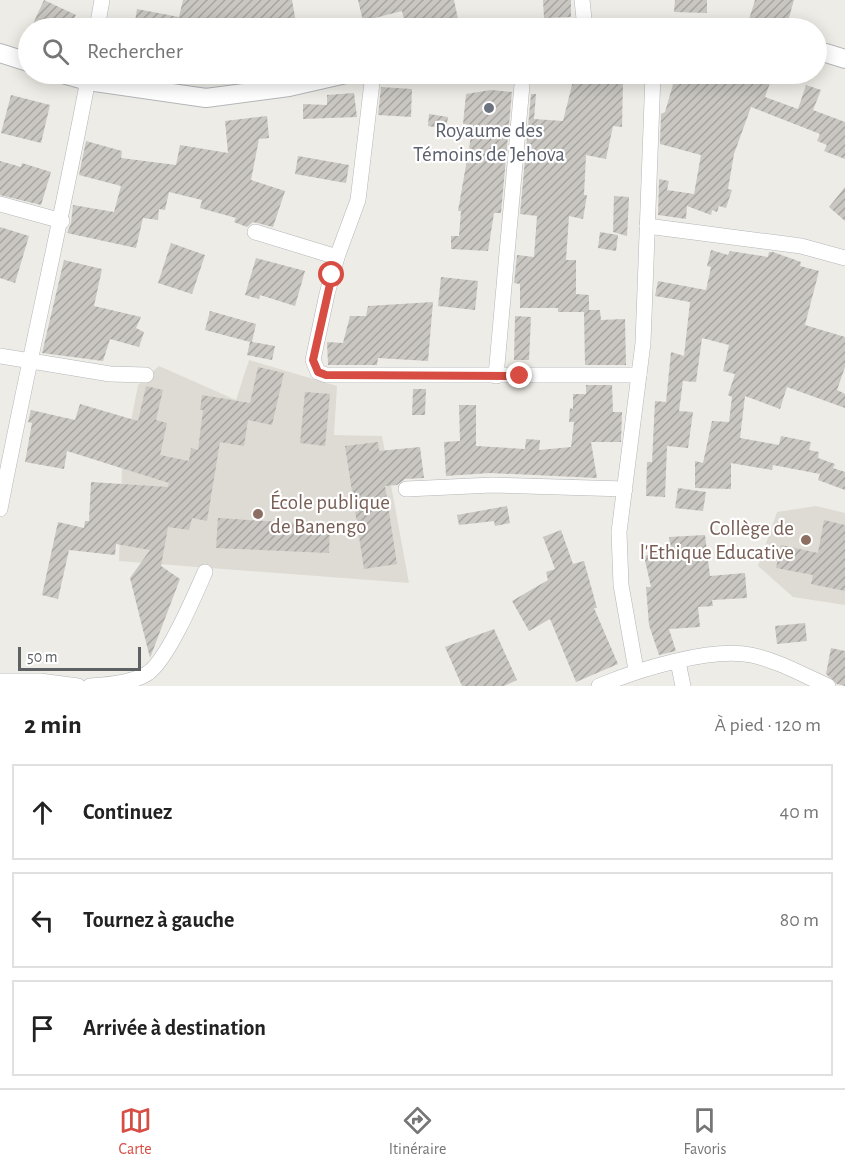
<!DOCTYPE html>
<html lang="fr">
<meta charset="utf-8">
<style>
body{margin:0;font-family:"Alegreya Sans",sans-serif;background:#f2f2f2;color:#222}
.scale{position:absolute;left:18px;bottom:15px;width:123px;box-sizing:border-box;padding-left:6px;border:3px solid #5d6164;border-top:0;font-size:16px;line-height:21px;white-space:nowrap;color:#5d6164;-webkit-text-stroke:4px #fff;paint-order:stroke}
.stop{position:absolute;width:18px;height:18px;margin:-14px;border:4px solid #d74c43;border-radius:50%;background:#fff}
.stop.end{background:#d74c43;border-color:#fff;box-shadow:0 2px 6px #0008}
.list{margin:0;padding:0;list-style:none}
h2{display:flex;justify-content:space-between;align-items:center;height:78px;margin:0;padding:0 24px;font-size:26px}
h2 small{font-size:20px;font-weight:400;color:#767676}
.list li{display:grid;grid-template-columns:39px 1fr auto;gap:18px;align-items:center;box-sizing:border-box;height:96px;margin:0 12px 12px;padding:0 12px;border:2px solid #e0e0e0;border-radius:0px}
.list b{display:block;font-size:22px;white-space:nowrap}
.list em{font-size:20px;font-style:normal;color:#767676}
.icon{flex:none;width:33px;height:33px;fill:none;stroke:currentColor;stroke-width:2;stroke-linecap:round;stroke-linejoin:round}
.map{position:relative;flex:none;width:845px;height:686px;overflow:hidden}
.search{position:absolute;background:#fff;box-shadow:0 3px 15px #0003;left:18px;right:18px;top:18px;height:66px;display:flex;align-items:center;gap:15px;box-sizing:border-box;padding:0 21px;border-radius:33px;color:#767676;font-size:22px}
.sheet{height:402px;background:#fff}
nav{display:flex;justify-content:space-around;align-items:center;box-sizing:border-box;height:84px;border-top:2px solid #e0e0e0;background:#fff;font-size:16px;color:#767676}
nav a{display:grid;justify-items:center;gap:3px}
nav .on{color:#d74c43}
.map>svg:first-child{display:block}
.education{fill:#dedbd4}
.building{fill:url(#building-hatch)}
.lines{fill:none;stroke-linecap:round;stroke-linejoin:round}
.minor-casing{stroke:#b3b6b9;stroke-width:16}
.tertiary-casing{stroke:#b3b6b9;stroke-width:20}
.minor{stroke:#fff;stroke-width:15}
.tertiary{stroke:#fff;stroke-width:18}
.route{stroke:#d74c43;stroke-width:8}
.worship-dot{fill:#6b7280;stroke:#fff;stroke-width:2}
.education-dot{fill:#8d6e63;stroke:#fff;stroke-width:2}
.labels{text-anchor:middle;dominant-baseline:central;stroke-width:4.5;stroke-linejoin:round;paint-order:stroke}
.worship-label{font-size:21px;fill:#5b616d;stroke:#fff}
.education-label{font-size:21px;fill:#785e54;stroke:#fff;text-anchor:start}
</style>
<div class="map">
<svg width="845" height="686" viewBox="0 0 845 686">
<defs>
<pattern id="building-hatch" width="6" height="6" patternUnits="userSpaceOnUse" patternTransform="scale(1.5)"><rect width="6" height="6" fill="#cac7c2"/><path d="M-1 1l2-2M0 6l6-6M5 7l2-2" fill="none" stroke="#a7a5a1"/></pattern>
</defs>
<rect width="100%" height="100%" fill="#eeece6"/>
<!-- education -->
<g class="education">
<path d="M249,360L337,386L334,435L382,436L409,583L119,561L122,467L138,385L159,366L236,400Z"/>
<path d="M816,506L845,513V605L793,597L758,566L777,512Z"/>
</g>
<!-- building -->
<g class="building">
<path d="M44,0L76,15L69,28H31Z"/>
<path d="M183,0H292L296,23L268,28H134L137,9L179,17Z"/>
<path d="M358,0H454L460,28H406L402,11L363,21Z"/>
<path d="M543,0H571V17L544,18Z"/>
<path d="M675,0H707V13L674,12Z"/>
<path d="M755,0H794L786,28H757L747,26Z"/>
<path d="M676,74H754L771,80L765,97L798,109L806,85L821,90L813,110L845,122V159L824,151L827,145L817,141L820,134L751,107L734,154L728,189L732,190L726,208L719,206L717,212L712,210L711,215L687,206L686,219L658,215L659,179L669,181L667,190L694,194L701,155L660,144L661,114L665,112Z"/>
<path d="M574,77L593,82L623,83L622,127L613,126L606,159L586,155L584,195H587L583,219L569,216L566,260H576V294L589,295V310H600L601,320L625,319L626,365H585L584,312H558V308H520V284L514,283L517,255L534,257L537,216L520,214L531,94H536L534,119L563,121Z"/>
<path d="M381,87L412,89L411,117L378,115Z"/>
<path d="M491,90L512,92L501,213H494L488,251L451,249V236H459L461,211H458L473,125L463,124L466,94Z"/>
<path d="M354,93L357,117L303,119V104L327,105V95Z"/>
<path d="M11,95L50,105L41,143L1,133Z"/>
<path d="M429,114L448,117L446,129L428,126Z"/>
<path d="M267,116L269,138L259,139L251,180L285,191L273,227L253,222L247,227L234,222L236,218L200,208L202,200L169,192L165,210L159,209L158,220L143,218L136,248L67,233L71,223L73,205L114,212L121,186L79,175L86,141L122,151L121,158L176,165L180,145L228,153L225,121Z"/>
<path d="M298,156L349,165L346,183L295,174Z"/>
<path d="M0,161L21,167L22,163L51,172L41,205L0,195Z"/>
<path d="M845,187V221L829,207Z"/>
<path d="M614,196L629,197L627,236L613,232Z"/>
<path d="M0,227L29,236L15,283L0,278Z"/>
<path d="M600,232L618,235L616,251L598,248Z"/>
<path d="M171,243L205,255L192,294L158,283Z"/>
<path d="M711,250L728,255L730,251L768,257L769,252H773L801,262L800,266L819,271L805,325L845,337V367L837,390L845,394V408L787,387L780,409L745,396L740,438L779,445L781,436L811,442L809,450L819,452L818,458L835,464L833,468L845,472V490L818,480L820,474L773,465L772,470L731,463V489L695,488V461L703,463L712,421L729,422L732,397L728,395L735,374L723,371L729,345L702,338L696,382L683,381L679,411L693,412L688,448L667,446L665,497L646,496L647,462H652L655,401L666,402L671,352L684,356L690,302L655,296L658,281L706,290L711,267L707,266Z"/>
<path d="M256,258L305,271L295,306L260,295L259,299L245,295Z"/>
<path d="M64,260L102,269L94,306L141,317L136,328L144,332L139,347L110,339L103,361L42,353Z"/>
<path d="M441,277L478,281L475,310L438,306Z"/>
<path d="M433,302L428,361L378,358L377,365H328L327,342L343,343L350,316H366L368,306Z"/>
<path d="M210,311L256,324L252,342L275,346L272,360L247,355L250,342L205,330Z"/>
<path d="M515,316L531,317L529,360H514Z"/>
<path d="M258,367L284,373L272,425L248,420L244,446L220,442L207,521L192,518L189,530L168,527L161,566L180,579L150,658L130,578L150,550L116,544L115,555L69,550L58,599L42,595L58,522L84,528L85,521H89L91,482L168,487L169,483L67,451L64,469L25,462L32,423L28,422L31,410L75,420L80,404L138,421L146,386L163,390L156,420L167,423L160,455L189,461L191,448L198,450L203,410H200L202,395L250,403Z"/>
<path d="M586,385H612L613,412H622L621,442H591L597,478L490,473L446,476L444,442L460,441L459,405H476V446L525,449L526,439L540,440L539,450L571,447L574,422H569L570,408L573,409V394H586Z"/>
<path d="M413,389H426L425,415H412Z"/>
<path d="M305,392L330,394L325,446L300,443Z"/>
<path d="M378,442L379,451L420,447L424,478L405,479L397,485L385,486L397,564L364,569L345,446Z"/>
<path d="M678,488L706,492L703,511L675,508Z"/>
<path d="M507,506L510,523L495,526L494,521L459,525L457,515Z"/>
<path d="M218,518L330,525L329,553L216,548Z"/>
<path d="M824,520L845,525V591L811,584L813,575L776,568L781,545L818,553Z"/>
<path d="M561,530L573,564L584,561L597,608H594L618,664L576,682L550,619L529,631L512,601L548,580L546,572L555,569L543,537Z"/>
<path d="M705,535L710,576L745,573L747,598L712,600L713,606L698,607L700,627L669,629L676,651L659,655L649,625L646,587H651L644,556L670,549L669,537Z"/>
<path d="M805,623L807,641L777,644L775,626Z"/>
<path d="M494,629L517,680L504,686H462L445,647Z"/>
<path d="M831,648L845,651V686L837,684L826,674Z"/>
</g>
<g class="lines">
<defs>
<g id="minor">
<path d="M582,0L585,28"/>
<path d="M97,28L102,0"/>
<path d="M373,74L358,200L337,257L327,294L313,360L318,372L326,375H639"/>
<path d="M0,204L62,221"/>
<path d="M647,226L801,246L845,258"/>
<path d="M255,232L337,257"/>
<path d="M0,356L110,374L146,375"/>
<path d="M496,376L523,74"/>
<path d="M406,489L493,485L625,489"/>
<path d="M0,509C28,363 62,219 89,74"/>
<path d="M678,662L683,686"/>
<path d="M636,670L621,585L619,532L643,343L653,74"/>
<path d="M0,681H40L78,686"/>
<path d="M90,686C108,685 133,683 148,673C168,659 195,595 205,572"/>
<path d="M599,686C637,670 710,647 751,655C779,661 803,675 828,686"/>
</g>
<g id="tertiary">
<path d="M671,28H681"/>
<path d="M816,50L845,59"/>
<path d="M0,53L28,62"/>
<path d="M63,74L88,81L206,98L289,87L346,74"/>
</g>
</defs>
<!-- minor casing -->
<use href="#minor" class="minor-casing"/>
<!-- tertiary casing -->
<use href="#tertiary" class="tertiary-casing"/>
<!-- minor -->
<use href="#minor" class="minor"/>
<!-- tertiary -->
<use href="#tertiary" class="tertiary"/>
</g>
<g class="lines">
<!-- route -->
<path class="route" d="M332,275L313,360L318,372L326,375L520,376"/>
</g>
<!-- markers -->
<circle class="worship-dot" cx="489" cy="108" r="6"/>
<g class="education-dot">
<circle cx="258" cy="514" r="6"/>
<circle cx="806" cy="540" r="6"/>
</g>
<g class="labels">
<!-- worship labels -->
<g class="worship-label">
<text x="489" y="130">Royaume des<tspan x="489" dy="24">Témoins de Jehova</tspan></text>
</g>
<!-- education labels -->
<g class="education-label">
<text x="270" y="502">École publique<tspan x="270" dy="24">de Banengo</tspan></text>
<text x="794" y="528" text-anchor="end">Collège de<tspan x="794" dy="24">l'Ethique Educative</tspan></text>
</g>
</g>
</svg>
<div class="scale">50 m</div>
<div class="stop" style="left:332px;top:275px"></div>
<div class="stop end" style="left:520px;top:376px"></div>
<div class="search"><svg class="icon" aria-label="search" viewBox="0 0 24 24"><circle cx="10" cy="10" r="6"/><path d="M15 15l6 6"/></svg>Rechercher</div>
</div>
<section class="sheet">
<h2>2 min<small>À pied · 120 m</small></h2>
<ul class="list">
<li><svg class="icon" aria-label="ahead" viewBox="0 0 24 24"><path d="M12 20V5M6 11l6-6 6 6"/></svg><div><b>Continuez</b></div><em>40 m</em></li>
<li><svg class="icon" aria-label="left" viewBox="0 0 24 24"><path d="M17 20v-9H6M10 6l-5 5 5 5"/></svg><div><b>Tournez à gauche</b></div><em>80 m</em></li>
<li><svg class="icon" aria-label="arrive" viewBox="0 0 24 24"><path d="M6 21V4h12l-3 4 3 4H6"/></svg><div><b>Arrivée à destination</b></div></li>
</ul>
</section>
<nav>
<a class="on"><svg class="icon" aria-label="map" viewBox="0 0 24 24"><path d="M3 6l6-2 6 2 6-2v14l-6 2-6-2-6 2zM9 4v14M15 6v14"/></svg>Carte</a>
<a><svg class="icon" aria-label="directions" viewBox="0 0 24 24"><path d="M12 3l9 9-9 9-9-9zM9 14v-3h6M13 9l2 2-2 2"/></svg>Itinéraire</a>
<a><svg class="icon" aria-label="saved" viewBox="0 0 24 24"><path d="M7 4h10v16l-5-4-5 4z"/></svg>Favoris</a>
</nav>
